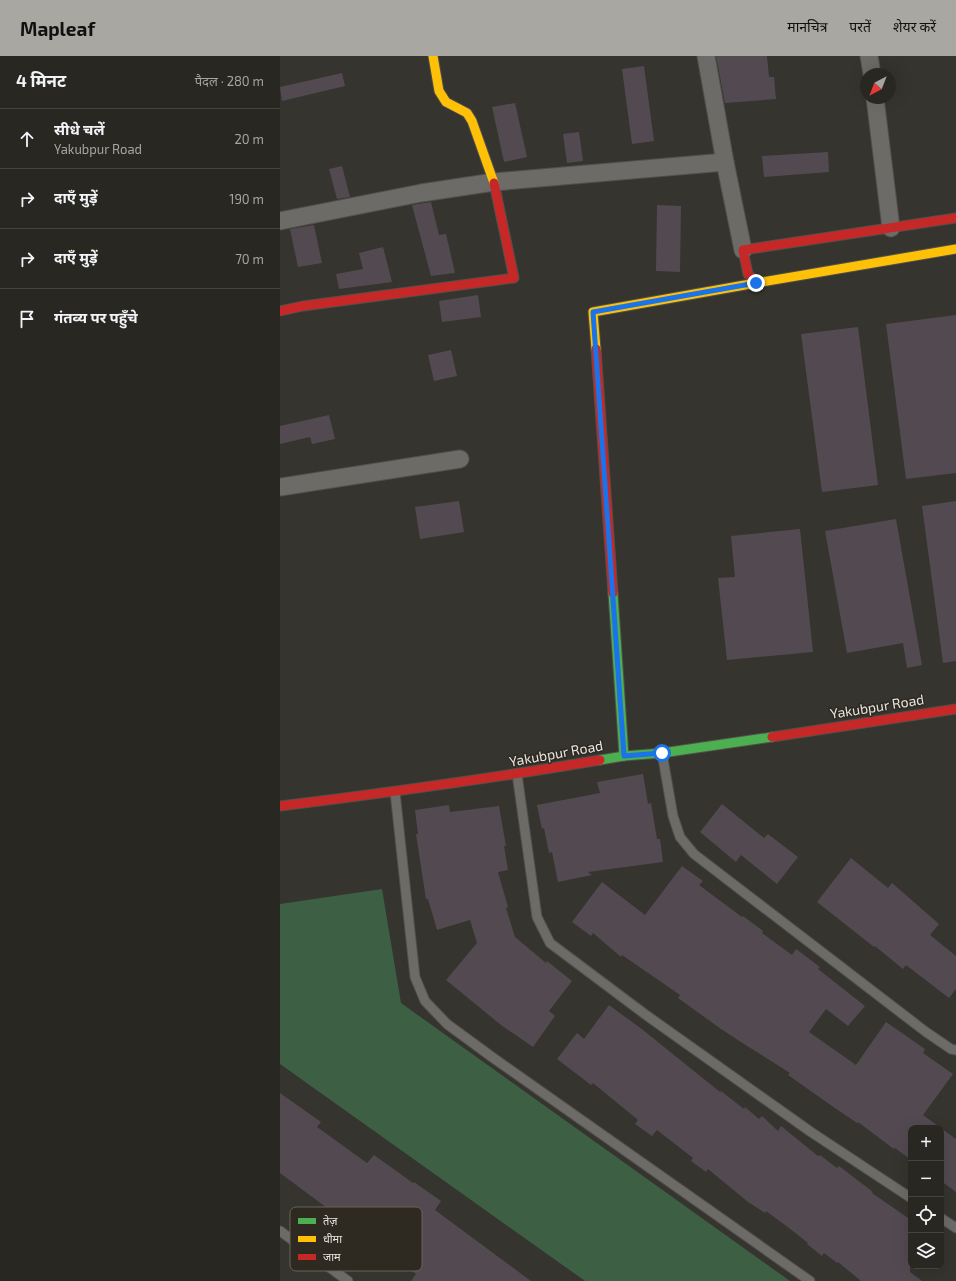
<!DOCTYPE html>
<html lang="hi">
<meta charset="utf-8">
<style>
body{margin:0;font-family:"Exo 2","Noto Sans Devanagari",sans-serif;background:#302f2a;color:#f1f3f6}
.controls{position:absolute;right:12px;bottom:12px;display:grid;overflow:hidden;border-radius:8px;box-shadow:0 4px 16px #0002}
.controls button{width:36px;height:36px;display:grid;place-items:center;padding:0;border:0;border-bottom:1px solid #444440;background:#282722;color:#f1f3f6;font:20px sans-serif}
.compass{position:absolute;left:580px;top:12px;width:36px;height:36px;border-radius:50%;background:#282722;box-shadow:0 4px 16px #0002;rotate:222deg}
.stop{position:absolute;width:12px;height:12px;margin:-9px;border:3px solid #1a73e8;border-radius:50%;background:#fff}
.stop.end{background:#1a73e8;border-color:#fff;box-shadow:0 1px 4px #0008}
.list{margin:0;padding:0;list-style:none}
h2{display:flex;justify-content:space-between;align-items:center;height:52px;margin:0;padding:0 16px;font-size:17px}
h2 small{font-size:13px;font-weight:400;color:#a5a5a5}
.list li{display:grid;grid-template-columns:26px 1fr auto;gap:12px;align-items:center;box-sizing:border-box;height:60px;padding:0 16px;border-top:1px solid #444440}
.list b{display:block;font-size:15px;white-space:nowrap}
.list p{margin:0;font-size:13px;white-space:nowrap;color:#a5a5a5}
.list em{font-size:13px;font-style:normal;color:#a5a5a5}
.icon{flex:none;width:22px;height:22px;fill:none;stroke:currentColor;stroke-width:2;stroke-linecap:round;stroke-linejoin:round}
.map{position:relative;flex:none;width:676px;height:1225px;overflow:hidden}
header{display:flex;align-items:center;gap:24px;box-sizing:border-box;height:56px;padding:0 20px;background:#a9a7a1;color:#111}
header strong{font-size:19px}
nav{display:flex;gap:22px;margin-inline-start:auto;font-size:14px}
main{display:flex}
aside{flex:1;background:#282722}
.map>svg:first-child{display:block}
.green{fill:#3d5f44}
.building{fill:#524a50}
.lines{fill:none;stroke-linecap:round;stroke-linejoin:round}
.lane-casing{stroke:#51504c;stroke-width:11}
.street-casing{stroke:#51504c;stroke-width:19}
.fast-casing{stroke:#51504c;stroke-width:11}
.slow-casing{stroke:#51504c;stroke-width:11}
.jam-casing{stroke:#51504c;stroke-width:11}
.lane{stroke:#6c6b67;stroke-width:9}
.street{stroke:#6c6b67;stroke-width:17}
.fast{stroke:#4caf50;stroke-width:9}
.slow{stroke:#ffc107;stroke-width:9}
.jam{stroke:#c62828;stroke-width:9}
.route{stroke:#1a73e8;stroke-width:5}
.labels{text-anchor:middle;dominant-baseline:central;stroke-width:3;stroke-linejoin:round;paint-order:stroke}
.street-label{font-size:14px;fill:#e7e5df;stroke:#2e2a22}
.key{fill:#2e2a22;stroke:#66625b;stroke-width:1}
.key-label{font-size:11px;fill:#e7e5df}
</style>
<header>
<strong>Mapleaf</strong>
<nav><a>मानचित्र</a><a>परतें</a><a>शेयर करें</a></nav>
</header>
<main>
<aside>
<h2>4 मिनट<small>पैदल · 280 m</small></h2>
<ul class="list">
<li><svg class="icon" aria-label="ahead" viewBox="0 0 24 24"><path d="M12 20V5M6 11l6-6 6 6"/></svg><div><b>सीधे चलें</b><p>Yakubpur Road</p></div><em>20 m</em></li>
<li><svg class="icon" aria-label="right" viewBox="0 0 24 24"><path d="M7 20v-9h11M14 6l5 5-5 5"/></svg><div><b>दाएँ मुड़ें</b></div><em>190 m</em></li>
<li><svg class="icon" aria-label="right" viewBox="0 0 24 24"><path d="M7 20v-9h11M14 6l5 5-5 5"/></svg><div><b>दाएँ मुड़ें</b></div><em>70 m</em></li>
<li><svg class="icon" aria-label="arrive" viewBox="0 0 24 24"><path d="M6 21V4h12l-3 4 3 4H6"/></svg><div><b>गंतव्य पर पहुँचे</b></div></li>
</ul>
</aside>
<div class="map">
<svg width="676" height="1225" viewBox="0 0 676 1225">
<rect width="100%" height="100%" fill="#35342e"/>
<!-- green -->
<path class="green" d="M102,833L121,947L510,1225H305L0,1008V848Z"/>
<!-- building -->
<g class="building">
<path d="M436,0H487L489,21H494L496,43L445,47Z"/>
<path d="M364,10L374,85L352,88L342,13Z"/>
<path d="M62,17L65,30L2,45L0,31Z"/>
<path d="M235,47L247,101L224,106L212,51Z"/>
<path d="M299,76L303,105L287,107L283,78Z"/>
<path d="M548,96L549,116L484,121L482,100Z"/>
<path d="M62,110L70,141L57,143L49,113Z"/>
<path d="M151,146L159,179L166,178L175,217L151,220L132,149Z"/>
<path d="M377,149L401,150L400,216L376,215Z"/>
<path d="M34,169L42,207L18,211L10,173Z"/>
<path d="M103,191L112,226L59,233L56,218L83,213L79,197Z"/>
<path d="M198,239L201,261L162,266L159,245Z"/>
<path d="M676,259V417L626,423L606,268Z"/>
<path d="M578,271L598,429L542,436L521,278Z"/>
<path d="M171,294L177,320L154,325L148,299Z"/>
<path d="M49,359L55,383L32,388L30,381L0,388V370Z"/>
<path d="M179,445L184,476L140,483L135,451Z"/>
<path d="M676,445V605L663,607L642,450Z"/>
<path d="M616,463L642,609L627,612L623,587L567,597L545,475Z"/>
<path d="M520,473L533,596L447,604L438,522L455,521L451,480Z"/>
<path d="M363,718L368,748L371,747L377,783H380L383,806L308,816L312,819L278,826L272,796L269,797L264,772L262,773L257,749L320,737L317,726Z"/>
<path d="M442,748L484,782L488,778L518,801L497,828L461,799L456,806L420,776Z"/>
<path d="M169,749L170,756L219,750L226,790H224L228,814L218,816L228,851L226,852L235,881L266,907L267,905L292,925L269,955L275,960L253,991L221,969L166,924L197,887L190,864L157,874L148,843H146L136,778H138L135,754Z"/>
<path d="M571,802L608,832L612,827L659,868L650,879L676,900V933L669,942L626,909L623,913L595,890L594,891L537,846Z"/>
<path d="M402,810L423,825L419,829L462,861L463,860L483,875L482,877L512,899L516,893L540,911L538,913L585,950L568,970L546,953L529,976L576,1009L606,966L645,993L643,997L673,1018L643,1059L676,1083V1136L661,1125V1072H631V1104L615,1092L614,1093L578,1066L577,1067L552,1050L508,1019L510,1017L464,988L441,973L398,942L400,939L374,921L342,899L341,901L313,877L311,880L292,866L322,826L365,859Z"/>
<path d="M329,949L363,974L440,1036L441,1035L464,1053L465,1051L479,1063L482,1060L498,1075L501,1070L538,1100L540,1099L557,1112L559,1110L593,1136L592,1137L631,1164L630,1216L642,1225H581L558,1206L557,1207L544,1197L542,1200L527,1188L528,1187L509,1172L486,1155L485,1157L468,1146L428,1113L426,1116L411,1105L413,1102L377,1074L372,1080L355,1068L358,1064L313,1027L311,1029L277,1003L297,977L304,983Z"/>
<path d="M0,1037L41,1066L37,1071L87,1107L94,1099L133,1127L134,1126L161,1145L155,1154L251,1225H131L136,1218L0,1117Z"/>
</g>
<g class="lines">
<defs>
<g id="lane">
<path d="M382,697L393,760L400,781L414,798L646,976L671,993L676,994"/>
<path d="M237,718L257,861L270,887L366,959L531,1076L631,1142"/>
<path d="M115,736L135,921L145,945L167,968L212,1001L530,1225"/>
<path d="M661,1162L676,1172"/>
<path d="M0,1175L68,1225"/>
</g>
<g id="street">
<path d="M426,0L445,106L463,194"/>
<path d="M589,0L592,18"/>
<path d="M595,42L611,172"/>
<path d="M0,165L141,137L214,126L445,106"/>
<path d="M0,431L180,403"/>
</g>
<g id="fast">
<path d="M333,537L344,700"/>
<path d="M320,704L344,700L382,697L492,681"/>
</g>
<g id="slow">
<path d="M153,0L159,35L166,46L187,57L192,65L214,127"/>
<path d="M473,223L476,227L676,193"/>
<path d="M316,293L313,256L476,227"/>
</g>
<g id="jam">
<path d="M473,223L468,218L463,194L676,162"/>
<path d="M0,255L23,250L234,222L214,127"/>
<path d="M316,293L333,537"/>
<path d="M492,681L676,653"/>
<path d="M0,750C107,737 214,722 320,704"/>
</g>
</defs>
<!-- lane casing -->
<use href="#lane" class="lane-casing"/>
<!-- street casing -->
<use href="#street" class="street-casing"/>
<!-- fast casing -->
<use href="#fast" class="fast-casing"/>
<!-- slow casing -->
<use href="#slow" class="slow-casing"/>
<!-- jam casing -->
<use href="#jam" class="jam-casing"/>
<!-- lane -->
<use href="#lane" class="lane"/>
<!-- street -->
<use href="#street" class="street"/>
<!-- fast -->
<use href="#fast" class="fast"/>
<!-- slow -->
<use href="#slow" class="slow"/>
<!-- jam -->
<use href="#jam" class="jam"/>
</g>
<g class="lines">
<!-- route -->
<path class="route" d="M382,697L344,700L313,256L476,227"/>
</g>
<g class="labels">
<!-- street labels -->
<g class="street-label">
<text transform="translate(597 650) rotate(-9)">Yakubpur Road</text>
<text transform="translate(276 697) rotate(-10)">Yakubpur Road</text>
</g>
</g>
<!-- legend -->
<rect x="10" y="1151" width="132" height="64" rx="6" class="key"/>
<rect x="18" y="1162" width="18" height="6" fill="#4caf50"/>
<rect x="18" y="1180" width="18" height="6" fill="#ffc107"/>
<rect x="18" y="1198" width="18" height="6" fill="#c62828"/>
<g class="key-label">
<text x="43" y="1169">तेज़</text>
<text x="43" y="1187">धीमा</text>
<text x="43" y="1205">जाम</text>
</g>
</svg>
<div class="controls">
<button>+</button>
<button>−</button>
<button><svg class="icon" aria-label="locate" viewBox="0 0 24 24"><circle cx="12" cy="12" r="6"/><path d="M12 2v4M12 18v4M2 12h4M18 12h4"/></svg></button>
<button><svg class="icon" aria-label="layers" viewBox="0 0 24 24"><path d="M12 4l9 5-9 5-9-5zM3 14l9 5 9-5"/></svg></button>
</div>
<svg class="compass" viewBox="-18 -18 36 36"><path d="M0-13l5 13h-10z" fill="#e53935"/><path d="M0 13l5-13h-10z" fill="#a5a5a5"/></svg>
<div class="stop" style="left:382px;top:697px"></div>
<div class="stop end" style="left:476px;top:227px"></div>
</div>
</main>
